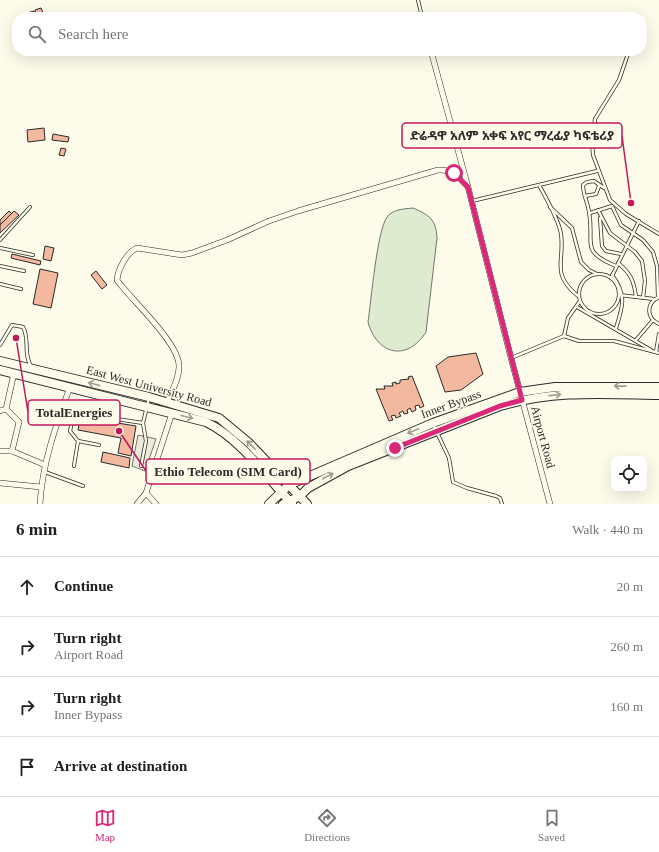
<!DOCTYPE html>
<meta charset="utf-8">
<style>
body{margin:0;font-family:"Times New Roman","Noto Sans Ethiopic",serif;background:#f2f2f2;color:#202124}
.controls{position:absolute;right:12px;bottom:12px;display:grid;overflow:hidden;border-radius:8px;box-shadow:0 4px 16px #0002}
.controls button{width:36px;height:36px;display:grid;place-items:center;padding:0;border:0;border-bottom:1px solid #e0e0e0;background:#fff;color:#202124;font:20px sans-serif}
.stop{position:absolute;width:12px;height:12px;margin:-9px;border:3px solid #db2777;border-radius:50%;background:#fff}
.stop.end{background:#db2777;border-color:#fff;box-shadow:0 1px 4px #0008}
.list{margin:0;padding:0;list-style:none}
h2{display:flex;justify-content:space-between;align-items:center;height:52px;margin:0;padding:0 16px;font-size:17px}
h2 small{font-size:13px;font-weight:400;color:#757577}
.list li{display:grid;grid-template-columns:26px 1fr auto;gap:12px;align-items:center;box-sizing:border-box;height:60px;padding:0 16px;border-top:1px solid #e0e0e0}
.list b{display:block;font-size:15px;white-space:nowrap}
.list p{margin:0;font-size:13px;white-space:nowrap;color:#757577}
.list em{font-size:13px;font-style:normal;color:#757577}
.icon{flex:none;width:22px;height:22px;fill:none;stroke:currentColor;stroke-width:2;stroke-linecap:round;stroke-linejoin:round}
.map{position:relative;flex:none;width:659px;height:504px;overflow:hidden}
.search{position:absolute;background:#fff;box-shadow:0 4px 16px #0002;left:12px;right:12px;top:12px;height:44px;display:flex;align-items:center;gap:10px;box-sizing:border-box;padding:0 14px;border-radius:16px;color:#757577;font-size:15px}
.sheet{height:292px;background:#fff}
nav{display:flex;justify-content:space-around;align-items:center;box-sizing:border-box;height:56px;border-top:1px solid #e0e0e0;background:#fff;font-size:11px;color:#757577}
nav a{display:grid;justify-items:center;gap:2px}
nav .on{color:#db2777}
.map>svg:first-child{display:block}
.green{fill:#deebd1;stroke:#74746e}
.parking{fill:#eceadb;stroke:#74746e}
.building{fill:#f2b8a0;stroke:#2b2b2b}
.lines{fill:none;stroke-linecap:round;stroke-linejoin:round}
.service-casing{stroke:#2b2b2b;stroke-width:4}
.minor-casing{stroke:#2b2b2b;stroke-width:6}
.primary-casing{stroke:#2b2b2b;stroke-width:10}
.service{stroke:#fdfbea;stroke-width:2.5}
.minor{stroke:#fdfbea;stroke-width:5}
.primary{stroke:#fdfbea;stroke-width:8}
.oneway{stroke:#9e9d94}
.route{stroke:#db2777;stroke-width:5}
.labels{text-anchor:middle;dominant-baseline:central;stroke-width:3;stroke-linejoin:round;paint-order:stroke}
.street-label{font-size:12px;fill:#2b2b2b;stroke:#fdfbea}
.leader{fill:none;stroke:#c2185b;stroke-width:1.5}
.callout-dot{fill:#c2185b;stroke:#fdfbea;stroke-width:1.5}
.callout{fill:#fdfbea;stroke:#c2185b;stroke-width:1.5}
.callout-label{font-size:13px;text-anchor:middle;font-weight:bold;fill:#2b2b2b}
</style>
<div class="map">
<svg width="659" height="504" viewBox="0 0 659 504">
<rect width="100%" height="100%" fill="#fdfbea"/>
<!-- green -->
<g class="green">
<path d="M413,208C429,215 436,219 437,238L426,332C407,362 377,355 368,322C371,302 377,231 387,217C393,209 404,209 413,208Z"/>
<path d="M40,375H45L145,400L146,403L39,377Z"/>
<path d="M155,404C176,403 217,421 234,433L282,483L279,485L226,431Z"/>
</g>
<!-- parking -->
<path class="parking" d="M138,435L156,439L145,471L132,466Z"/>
<!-- building -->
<g class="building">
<path d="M41,8L44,15L37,17L35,10Z"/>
<path d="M34,11L36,17H28L27,13Z"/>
<path d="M44,128L45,140L28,142L27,130Z"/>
<path d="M53,134L69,137L68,142L52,140Z"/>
<path d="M61,148L66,149L64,156L59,155Z"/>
<path d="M9,211L12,214L0,225V220Z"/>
<path d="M14,211L19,215L0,233V225Z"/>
<path d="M45,246L54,248L51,261L43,259Z"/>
<path d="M12,254L41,261L40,265L11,258Z"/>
<path d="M40,269L58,273L51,308L33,304Z"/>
<path d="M96,271L107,285L102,289L91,275Z"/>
<path d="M476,353L483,374L461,390L445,392L436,366L448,357Z"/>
<path d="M412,376L424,406L420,408L419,405L415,406L416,410L412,412L410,408L407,410L408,413L404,414L403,411L399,413L401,416L396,418L395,415L391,416L393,420L389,421L376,389H385L384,386H393L392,383L396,382V384L400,383V380L409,379L408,377Z"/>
<path d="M80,417L136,426L131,456L118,453L121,438L78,430Z"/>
<path d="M103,452L130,458L129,468L101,462Z"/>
</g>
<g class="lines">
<defs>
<g id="service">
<path d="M418,0L422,17"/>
<path d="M629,51L619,80L595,119L592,141L593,155L610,200L626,214L659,234"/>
<path d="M539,185C546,198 559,220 561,234C565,262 550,273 578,296"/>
<path d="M604,188L594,181L587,182L583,185C583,195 588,203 589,212C595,244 579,251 616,266"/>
<path d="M585,196L596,194L599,186"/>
<path d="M472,201L597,171"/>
<path d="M612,206L621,225L643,240L653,252L657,266L658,297"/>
<path d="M550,207L572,228L581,262L589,270L597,274"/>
<path d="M598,210L610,233L635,252L642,261L645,281L643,298"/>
<path d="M590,213L612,206"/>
<path d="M600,218L602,246L606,251L621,254"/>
<path d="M0,240L30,207"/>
<path d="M0,248L33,255"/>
<path d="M618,263C630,273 634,280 636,297"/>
<path d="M0,266L24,271"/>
<circle cx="599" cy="294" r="20"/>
<path d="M612,275C627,295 623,306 616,328"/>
<path d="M611,278L639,221"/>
<path d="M0,284L21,289"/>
<path d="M619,295L654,299"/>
<path d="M659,297C646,303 646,318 659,324"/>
<path d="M577,307L651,350"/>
<path d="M564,336L568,318L580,301"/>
<path d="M636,340L653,320"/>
<path d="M0,345L12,325L23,327C30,339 23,354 31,366"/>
<path d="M656,352L659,334"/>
<path d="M511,358L564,336L579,341H614L659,353"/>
<path d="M433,424L449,458L453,482L467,488L496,496L500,498L502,504"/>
<path d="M78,441L99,445"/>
<path d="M74,466L78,441L70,431L72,422L77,413L143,423"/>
<path d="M141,466L146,441L143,423L149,398"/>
<path d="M45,472L83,486"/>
</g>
<g id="minor">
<path d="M431,51L468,187L511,358L550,504"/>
<path d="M167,402C172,391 179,379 179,367C180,343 131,300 117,280C118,269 127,252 137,248L182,255L192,253L227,240L269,221L298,211L438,170C452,169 459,177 468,187"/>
<path d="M6,409L19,422L12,451"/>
<path d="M6,409L14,373"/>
<path d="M0,411L6,409"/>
<path d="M0,451H12L45,465"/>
<path d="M0,483L41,487"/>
<path d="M146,493L156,504"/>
<path d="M40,504C42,464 56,425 70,387"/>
<path d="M137,504L146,493L172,413"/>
</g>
<g id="primary">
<path d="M0,361L149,397L219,418L248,442L307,504"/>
<path d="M0,370L206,422C241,439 266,476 292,504"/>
<path d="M269,504L289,485L433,423L520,392L555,387H659"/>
<path d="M283,504L300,496L308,488L348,466L500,406C555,390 603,394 659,395"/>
</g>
</defs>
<!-- service casing -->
<use href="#service" class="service-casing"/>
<!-- minor casing -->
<use href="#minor" class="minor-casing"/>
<!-- primary casing -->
<use href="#primary" class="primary-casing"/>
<!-- service -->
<use href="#service" class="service"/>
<!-- minor -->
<use href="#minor" class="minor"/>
<!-- primary -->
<use href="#primary" class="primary"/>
</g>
<!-- one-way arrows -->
<defs><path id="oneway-shaft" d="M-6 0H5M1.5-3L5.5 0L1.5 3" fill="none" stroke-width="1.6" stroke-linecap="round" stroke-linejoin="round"/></defs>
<g class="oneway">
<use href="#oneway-shaft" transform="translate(94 384) rotate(-166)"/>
<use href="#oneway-shaft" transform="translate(620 386) rotate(-179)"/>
<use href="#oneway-shaft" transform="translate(555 395) rotate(-6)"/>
<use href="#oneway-shaft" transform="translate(187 417) rotate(14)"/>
<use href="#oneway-shaft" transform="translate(413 431) rotate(157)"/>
<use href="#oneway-shaft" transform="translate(251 445) rotate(-134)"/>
<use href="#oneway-shaft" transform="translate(328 476) rotate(-28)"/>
</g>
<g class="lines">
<!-- route -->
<path class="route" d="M395,448L500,406L522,400L468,187L454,173"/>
</g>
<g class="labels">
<!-- street labels -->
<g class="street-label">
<text transform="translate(149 386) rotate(15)">East West University Road</text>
<text transform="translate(451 404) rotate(-20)">Inner Bypass</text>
<text transform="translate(543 437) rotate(75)">Airport Road</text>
</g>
</g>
<!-- callouts -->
<path class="leader" d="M631 203L622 136M16 338L28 412M119 431L146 471"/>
<g class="callout-dot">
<circle cx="631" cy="203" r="4"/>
<circle cx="16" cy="338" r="4"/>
<circle cx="119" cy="431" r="4"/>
</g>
<g class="callout">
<rect x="402" y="123" width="220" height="25" rx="4"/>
<rect x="28" y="400" width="92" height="25" rx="4"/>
<rect x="146" y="459" width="164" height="25" rx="4"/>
</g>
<g class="callout-label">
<text x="512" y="140">ድሬዳዋ አለም አቀፍ አየር ማረፊያ ካፍቴሪያ</text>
<text x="74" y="417">TotalEnergies</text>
<text x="228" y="476">Ethio Telecom (SIM Card)</text>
</g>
</svg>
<div class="controls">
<button><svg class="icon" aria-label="locate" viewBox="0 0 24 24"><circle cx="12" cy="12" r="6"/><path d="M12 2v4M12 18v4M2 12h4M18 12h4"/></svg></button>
</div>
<div class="stop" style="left:454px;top:173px"></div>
<div class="stop end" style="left:395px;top:448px"></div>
<div class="search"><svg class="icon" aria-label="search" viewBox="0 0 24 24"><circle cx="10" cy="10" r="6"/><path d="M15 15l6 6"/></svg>Search here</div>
</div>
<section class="sheet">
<h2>6 min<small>Walk · 440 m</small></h2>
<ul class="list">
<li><svg class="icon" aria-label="ahead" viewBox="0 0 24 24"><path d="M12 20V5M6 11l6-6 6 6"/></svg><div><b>Continue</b></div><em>20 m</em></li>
<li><svg class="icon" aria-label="right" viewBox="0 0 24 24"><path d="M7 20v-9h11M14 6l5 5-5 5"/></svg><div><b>Turn right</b><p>Airport Road</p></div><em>260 m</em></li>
<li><svg class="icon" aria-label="right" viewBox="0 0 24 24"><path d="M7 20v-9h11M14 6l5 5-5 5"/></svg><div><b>Turn right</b><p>Inner Bypass</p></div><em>160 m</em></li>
<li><svg class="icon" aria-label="arrive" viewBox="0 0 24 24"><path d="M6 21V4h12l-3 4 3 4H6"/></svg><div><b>Arrive at destination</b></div></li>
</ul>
</section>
<nav>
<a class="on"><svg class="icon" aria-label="map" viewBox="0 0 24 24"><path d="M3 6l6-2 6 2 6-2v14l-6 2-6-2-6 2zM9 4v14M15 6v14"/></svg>Map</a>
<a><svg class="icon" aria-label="directions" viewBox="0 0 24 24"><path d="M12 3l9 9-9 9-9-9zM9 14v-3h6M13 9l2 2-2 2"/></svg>Directions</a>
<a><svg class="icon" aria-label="saved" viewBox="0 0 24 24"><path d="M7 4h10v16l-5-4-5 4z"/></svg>Saved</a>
</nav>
